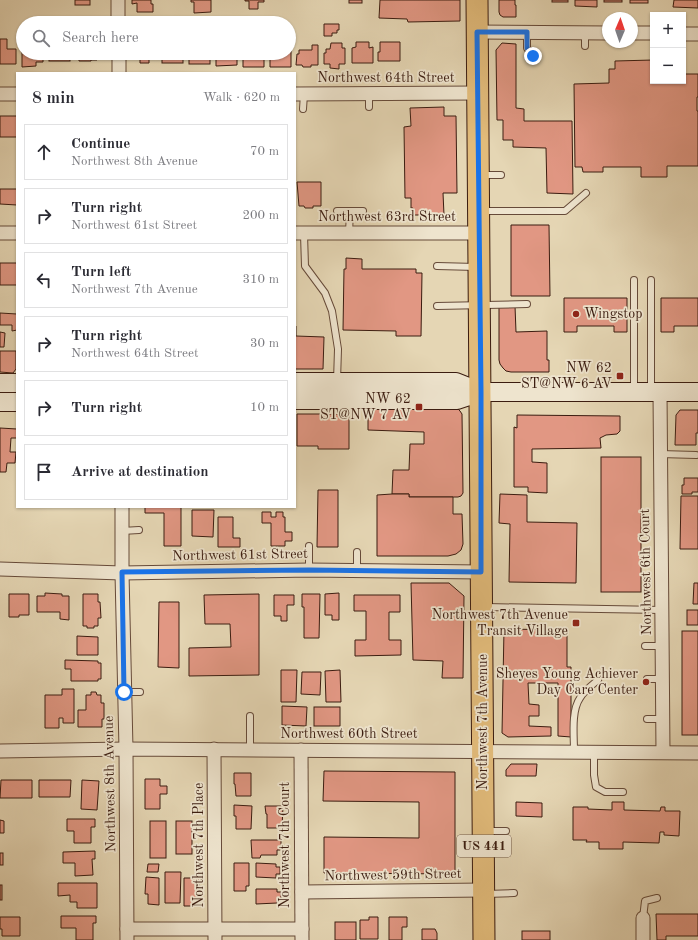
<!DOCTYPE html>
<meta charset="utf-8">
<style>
body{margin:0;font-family:"Old Standard TT",serif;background:#f7f7f7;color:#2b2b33}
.controls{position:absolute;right:12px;top:12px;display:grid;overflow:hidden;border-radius:0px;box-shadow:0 1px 3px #0004}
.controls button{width:36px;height:36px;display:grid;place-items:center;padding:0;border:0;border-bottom:1px solid #e1e1e2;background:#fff;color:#2b2b33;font:20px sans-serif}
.compass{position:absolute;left:602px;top:12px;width:36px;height:36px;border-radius:50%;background:#fff;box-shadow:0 1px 3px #0004;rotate:2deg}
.stop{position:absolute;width:12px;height:12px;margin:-9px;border:3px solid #1a73e8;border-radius:50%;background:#fff}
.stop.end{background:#1a73e8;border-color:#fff;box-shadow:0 1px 4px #0008}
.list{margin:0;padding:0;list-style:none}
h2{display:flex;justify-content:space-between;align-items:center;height:52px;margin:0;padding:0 16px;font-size:17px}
h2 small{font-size:13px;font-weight:400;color:#7c7c81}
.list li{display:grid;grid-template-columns:26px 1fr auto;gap:12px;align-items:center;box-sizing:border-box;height:56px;margin:0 8px 8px;padding:0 8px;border:1px solid #e1e1e2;border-radius:0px}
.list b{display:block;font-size:15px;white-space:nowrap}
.list p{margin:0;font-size:13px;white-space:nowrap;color:#7c7c81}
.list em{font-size:13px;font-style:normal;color:#7c7c81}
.icon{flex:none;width:22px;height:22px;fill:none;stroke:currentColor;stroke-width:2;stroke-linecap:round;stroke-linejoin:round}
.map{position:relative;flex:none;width:698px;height:940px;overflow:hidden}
.search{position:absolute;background:#fff;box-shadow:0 1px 3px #0004;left:16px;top:16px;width:280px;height:44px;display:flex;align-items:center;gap:10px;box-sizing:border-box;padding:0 14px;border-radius:22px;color:#7c7c81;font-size:15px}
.panel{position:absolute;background:#fff;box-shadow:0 1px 3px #0004;left:16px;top:72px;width:280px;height:436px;border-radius:0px}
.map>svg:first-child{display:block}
.building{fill:#e19783;stroke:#3b1c10}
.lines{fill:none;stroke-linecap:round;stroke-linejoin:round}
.lane-casing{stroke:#664a39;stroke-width:8}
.street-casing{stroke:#664a39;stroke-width:15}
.secondary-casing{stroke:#3b1c10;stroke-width:20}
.primary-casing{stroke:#3b1c10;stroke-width:23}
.lane{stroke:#eee4ce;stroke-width:6}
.street{stroke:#eee4ce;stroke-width:13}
.secondary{stroke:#eee4ce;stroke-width:18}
.primary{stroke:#e2bb7a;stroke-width:21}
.route{stroke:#1a73e8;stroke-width:5}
.poi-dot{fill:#8f2418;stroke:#eee4ce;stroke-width:1.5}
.labels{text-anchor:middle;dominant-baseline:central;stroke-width:3.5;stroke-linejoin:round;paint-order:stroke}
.shield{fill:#eee4ce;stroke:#715849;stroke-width:1}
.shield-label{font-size:13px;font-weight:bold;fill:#3b1c10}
.street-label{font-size:14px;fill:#3b1c10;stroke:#eee4ce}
.poi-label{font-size:14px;fill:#3b1c10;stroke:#eee4ce;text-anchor:end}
</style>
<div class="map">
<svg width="698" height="940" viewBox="0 0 698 940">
<rect width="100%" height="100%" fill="#e5d6b4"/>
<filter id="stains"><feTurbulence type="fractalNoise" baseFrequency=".005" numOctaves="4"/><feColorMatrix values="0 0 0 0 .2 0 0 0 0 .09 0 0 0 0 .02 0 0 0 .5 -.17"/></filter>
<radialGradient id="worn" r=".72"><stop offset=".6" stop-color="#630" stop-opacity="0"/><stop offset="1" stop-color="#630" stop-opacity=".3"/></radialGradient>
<!-- building -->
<g class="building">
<rect x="75" y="0" width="15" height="5"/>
<path d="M132,0H151V4H153V12H137V3L132,4Z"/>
<path d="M191,0H211V12L194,13V2H191Z"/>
<path d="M245,0H264V2H258V9H249V1H245Z"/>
<rect x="349" y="0" width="13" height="3"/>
<path d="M380,0H460V21L408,22L407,19L379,18Z"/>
<path d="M499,0H515V5H516V17H503L500,15L499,12Z"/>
<rect x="552" y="0" width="16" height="2"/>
<path d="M575,0H597V7L575,6Z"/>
<rect x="604" y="0" width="18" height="2"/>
<rect x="630" y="0" width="18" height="3"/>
<path d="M674,0H698V8L673,7Z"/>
<path d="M324,24H339V30H337V33H332V36H324Z"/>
<path d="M0,39H7V49H16V64H0Z"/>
<path d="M356,42H369V48L373,47V63H352V48L356,47Z"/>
<path d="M380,42H400V61H378V52H380Z"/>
<path d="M331,43H342V48H345V64H339V69L330,68V64H324V53H326V49H330Z"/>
<path d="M502,43L516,44V108L524,109V121H572L573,194L547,193L546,148L513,147V140H503V120H497L496,50Z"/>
<path d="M289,45H291V67H270V56H272V53H289Z"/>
<path d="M312,45H318V65H311V67H303L302,65H296L297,54H299V50H312Z"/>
<path d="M22,50H23V53H43V62H36V66L22,67Z"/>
<rect x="49" y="53" width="21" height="8"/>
<path d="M79,53H98L97,60H91V61H79Z"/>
<path d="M140,53H157V58H149V63H140Z"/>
<rect x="162" y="53" width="21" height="10"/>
<rect x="189" y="53" width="21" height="11"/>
<path d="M218,53H237V65L216,66V54H218Z"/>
<path d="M245,53H264V67H243V56H245Z"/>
<path d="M653,60V81H683V74H698V97H697V111H698V166H667V177H641V167H603V172H583L582,167H575L574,84L609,83V69H615V61Z"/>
<path d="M444,107V116H456L457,193H443L444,215H413V208H411V198H405L404,127L411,126L410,108Z"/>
<rect x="0" y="116" width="17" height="21"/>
<path d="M297,182H321V206H313V208H305L304,206H299Z"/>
<path d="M0,189H17V205L0,204Z"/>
<path d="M511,225H549L550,296H511Z"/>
<path d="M346,258L362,259V269H416V273H422L421,336H396V331L343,330L344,269H346Z"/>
<rect x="0" y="263" width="17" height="22"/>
<path d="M564,298H627V332H614V326H577V332H564Z"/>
<path d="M661,298H698V326H674V332H661Z"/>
<path d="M499,306H515L516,332L547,331V360H549V372H511L506,371L503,368L500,364L499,360Z"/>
<path d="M0,313L17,314V330L12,331V325H0Z"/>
<path d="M295,326H296V336L324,337L323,369H295Z"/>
<path d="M0,332L5,333L4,347H0Z"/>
<path d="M0,351H16V369L13,373L0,372Z"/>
<path d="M368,409H458L460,411L462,414L463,493L461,496L458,497H409V494H392L393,470H409L410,444H424V432L368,430Z"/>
<path d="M680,410H698V433H696V445H675L676,415Z"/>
<path d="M297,414H349V449H318V446H297Z"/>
<path d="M517,415L620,416V431L617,434L606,435L600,438L601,448L532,449V462L547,463V493L528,492V487H514V427L517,428Z"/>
<path d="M0,428L17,429V438H11L10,452H16L15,463H7L6,472H0Z"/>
<rect x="601" y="457" width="40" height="135"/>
<path d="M684,478H698V492H692V494H682V485H684Z"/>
<path d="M318,490H338V547H317Z"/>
<path d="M392,494H409V497H453V514H462L463,544L461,550L456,554L448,556H377V495Z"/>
<path d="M500,494L527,495V522L577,523L576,583L509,582L510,524L499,523Z"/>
<path d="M681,496H698V549H680Z"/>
<path d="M145,507H181V546H164V513H145Z"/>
<path d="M192,510H214L213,537L192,536Z"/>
<path d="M262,512H271V517H276V512H283V517H285V532H292V541H285V546H271V523H262Z"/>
<path d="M218,517H233V538H240V547H218Z"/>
<path d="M411,583H449L464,596L463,678H442L443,661L413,660Z"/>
<path d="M694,583H698V604H693Z"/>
<path d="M45,593L62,594V596H69V620L60,619V612H37V596H45Z"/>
<path d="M339,593V620H332V615H325V594Z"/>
<path d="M9,594H29V615H19V617H9Z"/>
<path d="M83,594H98V602H100L101,618H98V626H94V628H87V626H83Z"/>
<path d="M259,594V675L189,676V648L231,647L230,624H205L204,595Z"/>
<path d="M302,594H320L319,638H304V607H302Z"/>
<path d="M274,595H294V605H287V621H281V616H274Z"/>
<path d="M354,595H400V612H389V640H401V655L355,656V640H366V611H354Z"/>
<path d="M159,602H179V668L158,667Z"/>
<rect x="687" y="610" width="11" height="15"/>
<path d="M504,629L567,630V667H571V737L558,736V683H528L529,704L539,705V716H529V726L551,727V736L508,737L502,733Z"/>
<rect x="682" y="631" width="16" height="104"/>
<path d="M77,636L98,637V655H77Z"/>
<path d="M65,660L98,661V663H101V679H98V681H71V669H65Z"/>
<path d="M281,670H297L296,702H281Z"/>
<path d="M340,670L341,702H326L325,671Z"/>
<path d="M302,672H321L320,695L301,694Z"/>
<path d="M62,689H74V723H63V718H59V728H45V695H62Z"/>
<path d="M91,692H96L97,695H101V703H104V719H102V727H78V710H86V695H91Z"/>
<path d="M282,706L307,707L306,726L282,725Z"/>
<rect x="314" y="707" width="26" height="19"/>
<path d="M511,764H537L536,776H506V770Z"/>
<path d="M324,771L455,772V874L324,873V837L419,838V802L323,801Z"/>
<path d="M234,773H251V796H236L235,784H234Z"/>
<path d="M145,779H160V786H167V794H160V809H145Z"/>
<path d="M1,780H32V798H0Z"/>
<path d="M39,780H71L70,797H39Z"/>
<path d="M82,780L99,781L97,810L81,809Z"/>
<path d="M516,802L542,803V817L516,816Z"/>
<path d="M612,802H624V810L660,811L661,807H665V811H680L679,836L664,835V832H660L659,843L623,842V849H599V842H586L587,840H573V807H588V809L612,810Z"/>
<path d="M234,805L252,806L251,829H236V816H234Z"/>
<path d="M265,806H283L282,828H267V814H266Z"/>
<path d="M67,819H95V827H91V843H74V831H67Z"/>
<path d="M0,820L4,821V833H0Z"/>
<rect x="150" y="821" width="16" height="37"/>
<rect x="176" y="821" width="16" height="33"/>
<path d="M251,840H281V850H277V855H261L260,858H252Z"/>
<path d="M95,851V859H92L93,875L75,876V863H63V852Z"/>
<rect x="0" y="853" width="3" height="12"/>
<path d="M234,863H249V886H246V891H234Z"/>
<path d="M256,863L276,864V867H280V874H276V878L256,877Z"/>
<path d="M148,864H159L158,872H147Z"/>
<path d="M165,872H181L180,903H165Z"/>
<path d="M146,877L159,878V905L148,904V894H145Z"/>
<path d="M184,878H199L200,891H198V906H184Z"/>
<path d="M58,883H97V908H77V902H70V895L58,896Z"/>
<rect x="0" y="885" width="2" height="15"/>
<path d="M256,889H277V892H281V900H277V903L256,904Z"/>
<path d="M656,914H698V936H666V940H657Z"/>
<path d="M61,916H96V923H93V940H76V928H61Z"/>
<path d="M0,917H20V936H2V929H0Z"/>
<path d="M369,917H378V939H360V920H369Z"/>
<path d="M389,917H407V927H402V940H389Z"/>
<rect x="335" y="922" width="21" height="18"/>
<path d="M422,929H435L437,933V940H422Z"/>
<rect x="522" y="931" width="28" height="9"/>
</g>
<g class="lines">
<defs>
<g id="lane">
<path d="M527,32V48L533,56"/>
<path d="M585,33V46"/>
<path d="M369,94V107"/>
<path d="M303,109L304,94"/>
<path d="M482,175H501"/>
<path d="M337,211H363"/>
<path d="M482,211H565L586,193"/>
<path d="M349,233L350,211"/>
<path d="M304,234L305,266L325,293L332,311L338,349L337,381"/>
<path d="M437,266L476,267"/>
<path d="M437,306L527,304"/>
<path d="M634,390V280"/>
<path d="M651,390V280"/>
<path d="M660,454L696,455"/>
<path d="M122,531L139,530"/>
<path d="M357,552V571"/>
<path d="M309,570V546"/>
<path d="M486,607L662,610"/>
<path d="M645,646H663"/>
<path d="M647,679H662"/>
<path d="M124,692H140"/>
<path d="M647,719H663"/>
<path d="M250,750V716"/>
<path d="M574,751C574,736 571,711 580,698C584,691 592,685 598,680"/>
<path d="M594,752V775L596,787L605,792H623"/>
<path d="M487,831H506"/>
<path d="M486,894L514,893"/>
<path d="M643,918L645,901L657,898"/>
</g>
<g id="street">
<path d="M118,0V23"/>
<path d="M477,32L608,33"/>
<path d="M632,33H653"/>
<path d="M683,34H698"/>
<path d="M119,53V73"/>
<path d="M0,94H17"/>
<path d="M295,94L478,93"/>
<path d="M0,233H17"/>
<path d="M295,233H479"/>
<path d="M660,392L663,752"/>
<path d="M122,507V573L126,749L127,940"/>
<path d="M0,569L122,573L309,570L481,572"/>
<path d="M214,749L215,940"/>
<path d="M301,750L302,940"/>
<path d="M0,751L126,749L698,753"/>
<path d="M302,892L484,890"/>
<path d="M127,929H302"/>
<path d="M643,940V918"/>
</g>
<g id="secondary">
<path d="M295,382H456L481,392"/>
<path d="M0,383H17"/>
<path d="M295,400H457L481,392H698"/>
<path d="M0,402H17"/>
</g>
<path id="primary" d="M477,0L484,940"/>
</defs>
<!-- lane casing -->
<use href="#lane" class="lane-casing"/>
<!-- street casing -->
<use href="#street" class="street-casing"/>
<!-- secondary casing -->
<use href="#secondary" class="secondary-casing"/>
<!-- primary casing -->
<use href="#primary" class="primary-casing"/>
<!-- lane -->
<use href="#lane" class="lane"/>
<!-- street -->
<use href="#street" class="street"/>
<!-- secondary -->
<use href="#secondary" class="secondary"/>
<!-- primary -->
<use href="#primary" class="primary"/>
</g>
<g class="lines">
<!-- route -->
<path class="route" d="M124,692L122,572L309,570L481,572V392L477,32H527V48L533,56"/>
</g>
<!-- markers -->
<g class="poi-dot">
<circle cx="576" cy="314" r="4"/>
<rect x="616" y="372" width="8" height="8" rx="2"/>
<rect x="415" y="403" width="8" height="8" rx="2"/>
<rect x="572" y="619" width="8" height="8" rx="2"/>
<circle cx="646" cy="682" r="4"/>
</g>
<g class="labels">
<!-- shield labels -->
<rect class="shield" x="457" y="835" width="54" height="22" rx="3"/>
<g class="shield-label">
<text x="484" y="846">US 441</text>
</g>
<!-- street labels -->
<g class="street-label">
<text x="386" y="78">Northwest 64th Street</text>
<text x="387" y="217">Northwest 63rd Street</text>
<text transform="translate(240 555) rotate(-1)">Northwest 61st Street</text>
<text transform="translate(646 572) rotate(-91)">Northwest 6th Court</text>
<text transform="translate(483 722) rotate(-90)">Northwest 7th Avenue</text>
<text x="349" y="734">Northwest 60th Street</text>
<text transform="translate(110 784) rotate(-91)">Northwest 8th Avenue</text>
<text transform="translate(199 845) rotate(-90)">Northwest 7th Place</text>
<text transform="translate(285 845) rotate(-90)">Northwest 7th Court</text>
<text transform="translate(393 875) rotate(-1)">Northwest 59th Street</text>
</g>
<!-- poi labels -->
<g class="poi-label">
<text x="584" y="314" text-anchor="start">Wingstop</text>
<text x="612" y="368">NW 62<tspan x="612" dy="16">ST@NW 6 AV</tspan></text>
<text x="411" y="399">NW 62<tspan x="411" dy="16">ST@NW 7 AV</tspan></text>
<text x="568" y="615">Northwest 7th Avenue<tspan x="568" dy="16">Transit Village</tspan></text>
<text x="638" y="674">Sheyes Young Achiever<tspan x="638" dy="16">Day Care Center</tspan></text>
</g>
</g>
<rect width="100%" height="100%" filter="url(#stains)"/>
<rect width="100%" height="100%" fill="url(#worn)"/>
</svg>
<div class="controls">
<button>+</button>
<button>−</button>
</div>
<svg class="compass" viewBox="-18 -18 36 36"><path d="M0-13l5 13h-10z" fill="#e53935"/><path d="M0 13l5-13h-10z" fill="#7c7c81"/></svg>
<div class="stop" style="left:124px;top:692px"></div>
<div class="stop end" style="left:533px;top:56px"></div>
<div class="search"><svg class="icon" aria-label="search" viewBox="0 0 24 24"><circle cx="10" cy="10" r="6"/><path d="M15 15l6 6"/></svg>Search here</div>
<section class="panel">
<h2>8 min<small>Walk · 620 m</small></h2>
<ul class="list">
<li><svg class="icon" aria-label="ahead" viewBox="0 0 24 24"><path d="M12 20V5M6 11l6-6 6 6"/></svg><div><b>Continue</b><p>Northwest 8th Avenue</p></div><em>70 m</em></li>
<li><svg class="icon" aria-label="right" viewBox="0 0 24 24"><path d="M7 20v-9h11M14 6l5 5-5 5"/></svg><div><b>Turn right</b><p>Northwest 61st Street</p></div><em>200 m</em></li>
<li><svg class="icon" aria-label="left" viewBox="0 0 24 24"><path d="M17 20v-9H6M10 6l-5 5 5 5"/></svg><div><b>Turn left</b><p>Northwest 7th Avenue</p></div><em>310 m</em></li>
<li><svg class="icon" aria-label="right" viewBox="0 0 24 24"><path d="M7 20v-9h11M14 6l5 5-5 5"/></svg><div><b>Turn right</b><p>Northwest 64th Street</p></div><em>30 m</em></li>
<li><svg class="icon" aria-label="right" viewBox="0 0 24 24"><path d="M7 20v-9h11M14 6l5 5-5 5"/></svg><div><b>Turn right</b></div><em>10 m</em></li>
<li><svg class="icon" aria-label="arrive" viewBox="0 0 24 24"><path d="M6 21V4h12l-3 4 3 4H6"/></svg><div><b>Arrive at destination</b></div></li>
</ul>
</section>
</div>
